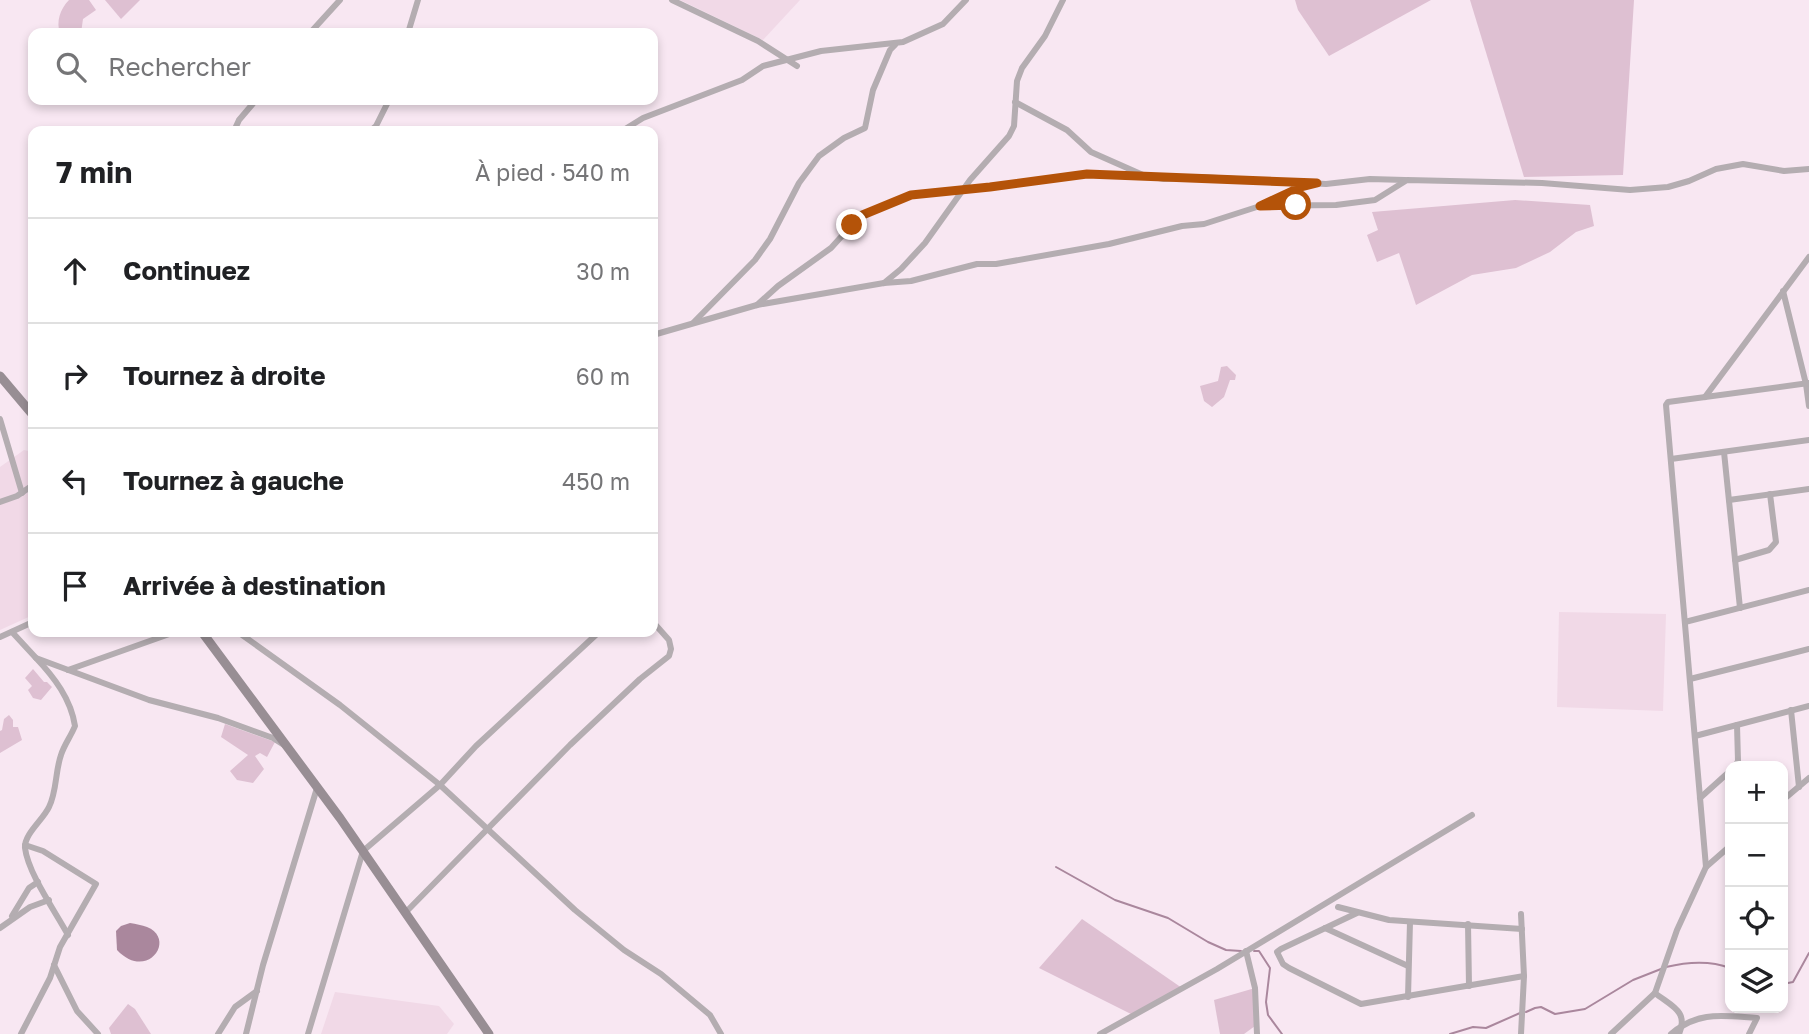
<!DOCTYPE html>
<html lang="fr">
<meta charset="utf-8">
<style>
body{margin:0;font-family:"Golos Text",sans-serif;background:#f6f6f6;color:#202124}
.controls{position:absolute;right:21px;bottom:21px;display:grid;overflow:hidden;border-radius:14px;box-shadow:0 4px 10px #0003}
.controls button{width:63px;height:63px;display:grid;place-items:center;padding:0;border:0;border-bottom:2px solid #e0e0e0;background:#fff;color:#202124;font:35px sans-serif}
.stop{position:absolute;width:21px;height:21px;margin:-16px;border:5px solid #b45309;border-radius:50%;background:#fff}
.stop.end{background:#b45309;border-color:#fff;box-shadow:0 2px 7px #0008}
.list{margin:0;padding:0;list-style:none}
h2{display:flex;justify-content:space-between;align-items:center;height:91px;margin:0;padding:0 28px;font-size:30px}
h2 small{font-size:23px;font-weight:400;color:#757577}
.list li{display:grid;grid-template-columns:46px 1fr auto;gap:21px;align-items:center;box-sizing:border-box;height:105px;padding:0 28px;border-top:2px solid #e0e0e0}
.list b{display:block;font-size:26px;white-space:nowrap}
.list em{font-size:23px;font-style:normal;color:#757577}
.icon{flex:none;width:38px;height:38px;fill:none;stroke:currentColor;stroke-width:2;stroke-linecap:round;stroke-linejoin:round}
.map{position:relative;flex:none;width:1809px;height:1034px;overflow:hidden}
.search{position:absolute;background:#fff;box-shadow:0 4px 10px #0003;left:28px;top:28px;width:630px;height:77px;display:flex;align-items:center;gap:18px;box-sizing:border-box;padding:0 24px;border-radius:14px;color:#757577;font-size:26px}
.panel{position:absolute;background:#fff;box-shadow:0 4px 10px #0003;left:28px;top:126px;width:630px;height:511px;border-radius:14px}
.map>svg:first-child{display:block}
.built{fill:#f1d9e7}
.green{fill:#dec0d2}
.water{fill:#aa879d}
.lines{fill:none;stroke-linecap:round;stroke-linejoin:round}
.stream{stroke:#aa879d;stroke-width:2}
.street{stroke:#b4adb1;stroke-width:6}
.secondary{stroke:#988e94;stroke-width:9}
.route{stroke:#b45309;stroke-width:9}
</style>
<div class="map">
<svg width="1809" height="1034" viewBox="0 0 1809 1034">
<rect width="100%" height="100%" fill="#f8e7f2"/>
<!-- built -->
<g class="built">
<path d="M680,0H800L763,40Z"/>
<path d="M24,450L33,452V615L0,630V467Z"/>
<path d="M1559,612L1666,614L1663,711L1557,707Z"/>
<path d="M335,992L439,1006L454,1024L447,1034H321Z"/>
</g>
<!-- green -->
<g class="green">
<path d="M69,0H89L96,10L83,19L81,33H60C56,22 60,9 69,0Z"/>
<path d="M105,0H140L121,19Z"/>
<path d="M1295,0H1431L1329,56L1298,10Z"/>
<path d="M1470,0H1634L1623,175L1524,177Z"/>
<path d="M1515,200L1590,205L1594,226L1576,232L1550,252L1516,268L1472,275L1416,305L1399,253L1377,262L1367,235L1378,230L1372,212Z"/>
<path d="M1227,366L1236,375L1235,380H1230L1224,397L1212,407L1204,401L1200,386L1218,381L1221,367Z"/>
<path d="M33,669L44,682H47L52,687L41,700L33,698L28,690L32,686L25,678Z"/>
<path d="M9,715L13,720V727H18L22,740L0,753V731L2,730L4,719Z"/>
<path d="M225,724L275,742L267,757L260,753L255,756L264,769L253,783L237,780L230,771L248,755L221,737Z"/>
<path d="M1082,919L1182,988L1133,1015L1039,968Z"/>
<path d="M1255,988V1026L1244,1034H1220L1214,1000Z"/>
<path d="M128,1004L135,1009L151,1034H111L109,1028Z"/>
</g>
<!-- water -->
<path class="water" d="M130,923C136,924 142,925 147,927C177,939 147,982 117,950L116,931L121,926Z"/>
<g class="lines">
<!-- stream -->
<g class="stream">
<path d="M1056,867L1115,900L1168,918L1208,942L1226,950L1241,951"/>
<path d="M1254,951H1259L1270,968L1266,1002L1268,1015L1282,1034"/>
<path d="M1666,967C1687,962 1709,960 1730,968"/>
<path d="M1783,984L1793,982L1809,953"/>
<path d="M1526,1012L1535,1008L1541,1007L1555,1014L1585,1009L1633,980L1661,969"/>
<path d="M1450,1034L1473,1027L1486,1028L1520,1013"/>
</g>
<!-- street -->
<g class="street">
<path d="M672,0L758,41L797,66"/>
<path d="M310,33L340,0"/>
<path d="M408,33L418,0"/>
<path d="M1015,102L1067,130L1091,152L1143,175L1164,179L1200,177L1326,184L1370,179L1405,180"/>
<path d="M234,131L239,120L256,100"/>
<path d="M370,131L376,126L389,100"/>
<path d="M622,131L643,118L742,80L763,66L821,51L903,42L943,24L966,0"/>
<path d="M1261,206L1301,187L1313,184"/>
<path d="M884,283L901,269L925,243L970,180L1009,136L1014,126L1017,81L1022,68L1045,36L1063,0"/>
<path d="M1783,291L1806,384L1809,406"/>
<path d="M757,305L778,286L831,248L860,216L911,195L990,187L1087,174L1143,175"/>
<path d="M694,322L755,260L770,239L799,183L819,156L844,138L865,128L873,90L890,50L895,45"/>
<path d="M653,335L757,305L884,283L911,281L977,264H996L1109,244L1182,226L1204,224L1260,206L1336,205L1375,200L1407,180L1542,183L1630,190L1668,187L1689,181L1716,169L1743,164L1784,171L1809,169"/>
<path d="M1705,397L1809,257"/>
<path d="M0,419L22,493"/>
<path d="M1724,452L1740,608"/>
<path d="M1671,459L1809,440"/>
<path d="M1729,500L1809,489"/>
<path d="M0,502L17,496L33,485"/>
<path d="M1735,560L1769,550L1776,542L1770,494"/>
<path d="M1685,622L1809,590"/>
<path d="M12,632L36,658L149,700L218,718L273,738L284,745"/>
<path d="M238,632L340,705L440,785L575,910L624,950L661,974L710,1015L721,1034"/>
<path d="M0,637L33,622"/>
<path d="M36,658C54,677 71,699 75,726C71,736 64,745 61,755C55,772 57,791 49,807C43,820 24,834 25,848C28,873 55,911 68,935"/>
<path d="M68,670L175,632"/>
<path d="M1690,679L1809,649"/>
<path d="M1791,710L1799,787"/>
<path d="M1695,736L1809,706"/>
<path d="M1735,766L1738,761L1737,725"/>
<path d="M1700,798L1730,771"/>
<path d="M1783,800L1809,778"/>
<path d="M1706,867L1730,846"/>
<path d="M1338,907L1389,920L1522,929"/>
<path d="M405,913L570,745L640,679L669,656L671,649L669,640L653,622"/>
<path d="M1357,913L1281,949L1277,952L1283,964L1289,968L1361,1004L1524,976"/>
<path d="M1521,914L1524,976L1521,1034"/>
<path d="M12,916L29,888L38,882"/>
<path d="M1468,924L1469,986"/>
<path d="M0,928L30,907L49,900"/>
<path d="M1325,928L1408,966"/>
<path d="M1246,951L1255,988L1257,1034"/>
<path d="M54,965L77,1011L98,1034"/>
<path d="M1655,993C1671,1006 1689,1011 1679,1034"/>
<path d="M1408,997L1410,922"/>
<path d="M21,1034L50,978L60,947L96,884L43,851L25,845"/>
<path d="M218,1034L235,1007L257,991"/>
<path d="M246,1034L263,965L317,788"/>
<path d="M308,1034L363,851L440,785L476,746L599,632"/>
<path d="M1100,1034L1217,969L1472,815"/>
<path d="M1611,1034L1655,993L1677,930L1706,867L1666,405L1668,402L1809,383"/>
<path d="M1671,1034C1699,1010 1724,1016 1757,1018L1749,1034"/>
</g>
<!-- secondary -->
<g class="secondary">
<path d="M0,376L33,415"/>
<path d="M202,632L340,818L489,1034"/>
</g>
</g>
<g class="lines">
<!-- route -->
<path class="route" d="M852,225L860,216L911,195L990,187L1087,174L1317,183L1301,187L1260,206L1296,205"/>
</g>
</svg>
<div class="controls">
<button>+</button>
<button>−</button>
<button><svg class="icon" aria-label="locate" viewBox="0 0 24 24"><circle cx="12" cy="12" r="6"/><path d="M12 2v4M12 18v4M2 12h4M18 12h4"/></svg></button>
<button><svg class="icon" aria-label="layers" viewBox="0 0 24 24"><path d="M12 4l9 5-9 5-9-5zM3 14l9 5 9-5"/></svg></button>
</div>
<div class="stop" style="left:1296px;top:205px"></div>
<div class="stop end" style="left:852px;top:225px"></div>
<div class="search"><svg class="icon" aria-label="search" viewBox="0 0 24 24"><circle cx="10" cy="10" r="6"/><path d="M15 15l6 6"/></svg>Rechercher</div>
<section class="panel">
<h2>7 min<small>À pied · 540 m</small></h2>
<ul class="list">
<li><svg class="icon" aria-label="ahead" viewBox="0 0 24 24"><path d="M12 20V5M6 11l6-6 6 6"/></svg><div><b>Continuez</b></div><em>30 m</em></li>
<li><svg class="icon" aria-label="right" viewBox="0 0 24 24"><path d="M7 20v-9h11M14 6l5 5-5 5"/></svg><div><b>Tournez à droite</b></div><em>60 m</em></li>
<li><svg class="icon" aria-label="left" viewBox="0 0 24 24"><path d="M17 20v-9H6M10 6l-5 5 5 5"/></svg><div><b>Tournez à gauche</b></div><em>450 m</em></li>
<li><svg class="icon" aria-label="arrive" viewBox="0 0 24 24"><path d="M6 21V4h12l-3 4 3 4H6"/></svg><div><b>Arrivée à destination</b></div></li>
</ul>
</section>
</div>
